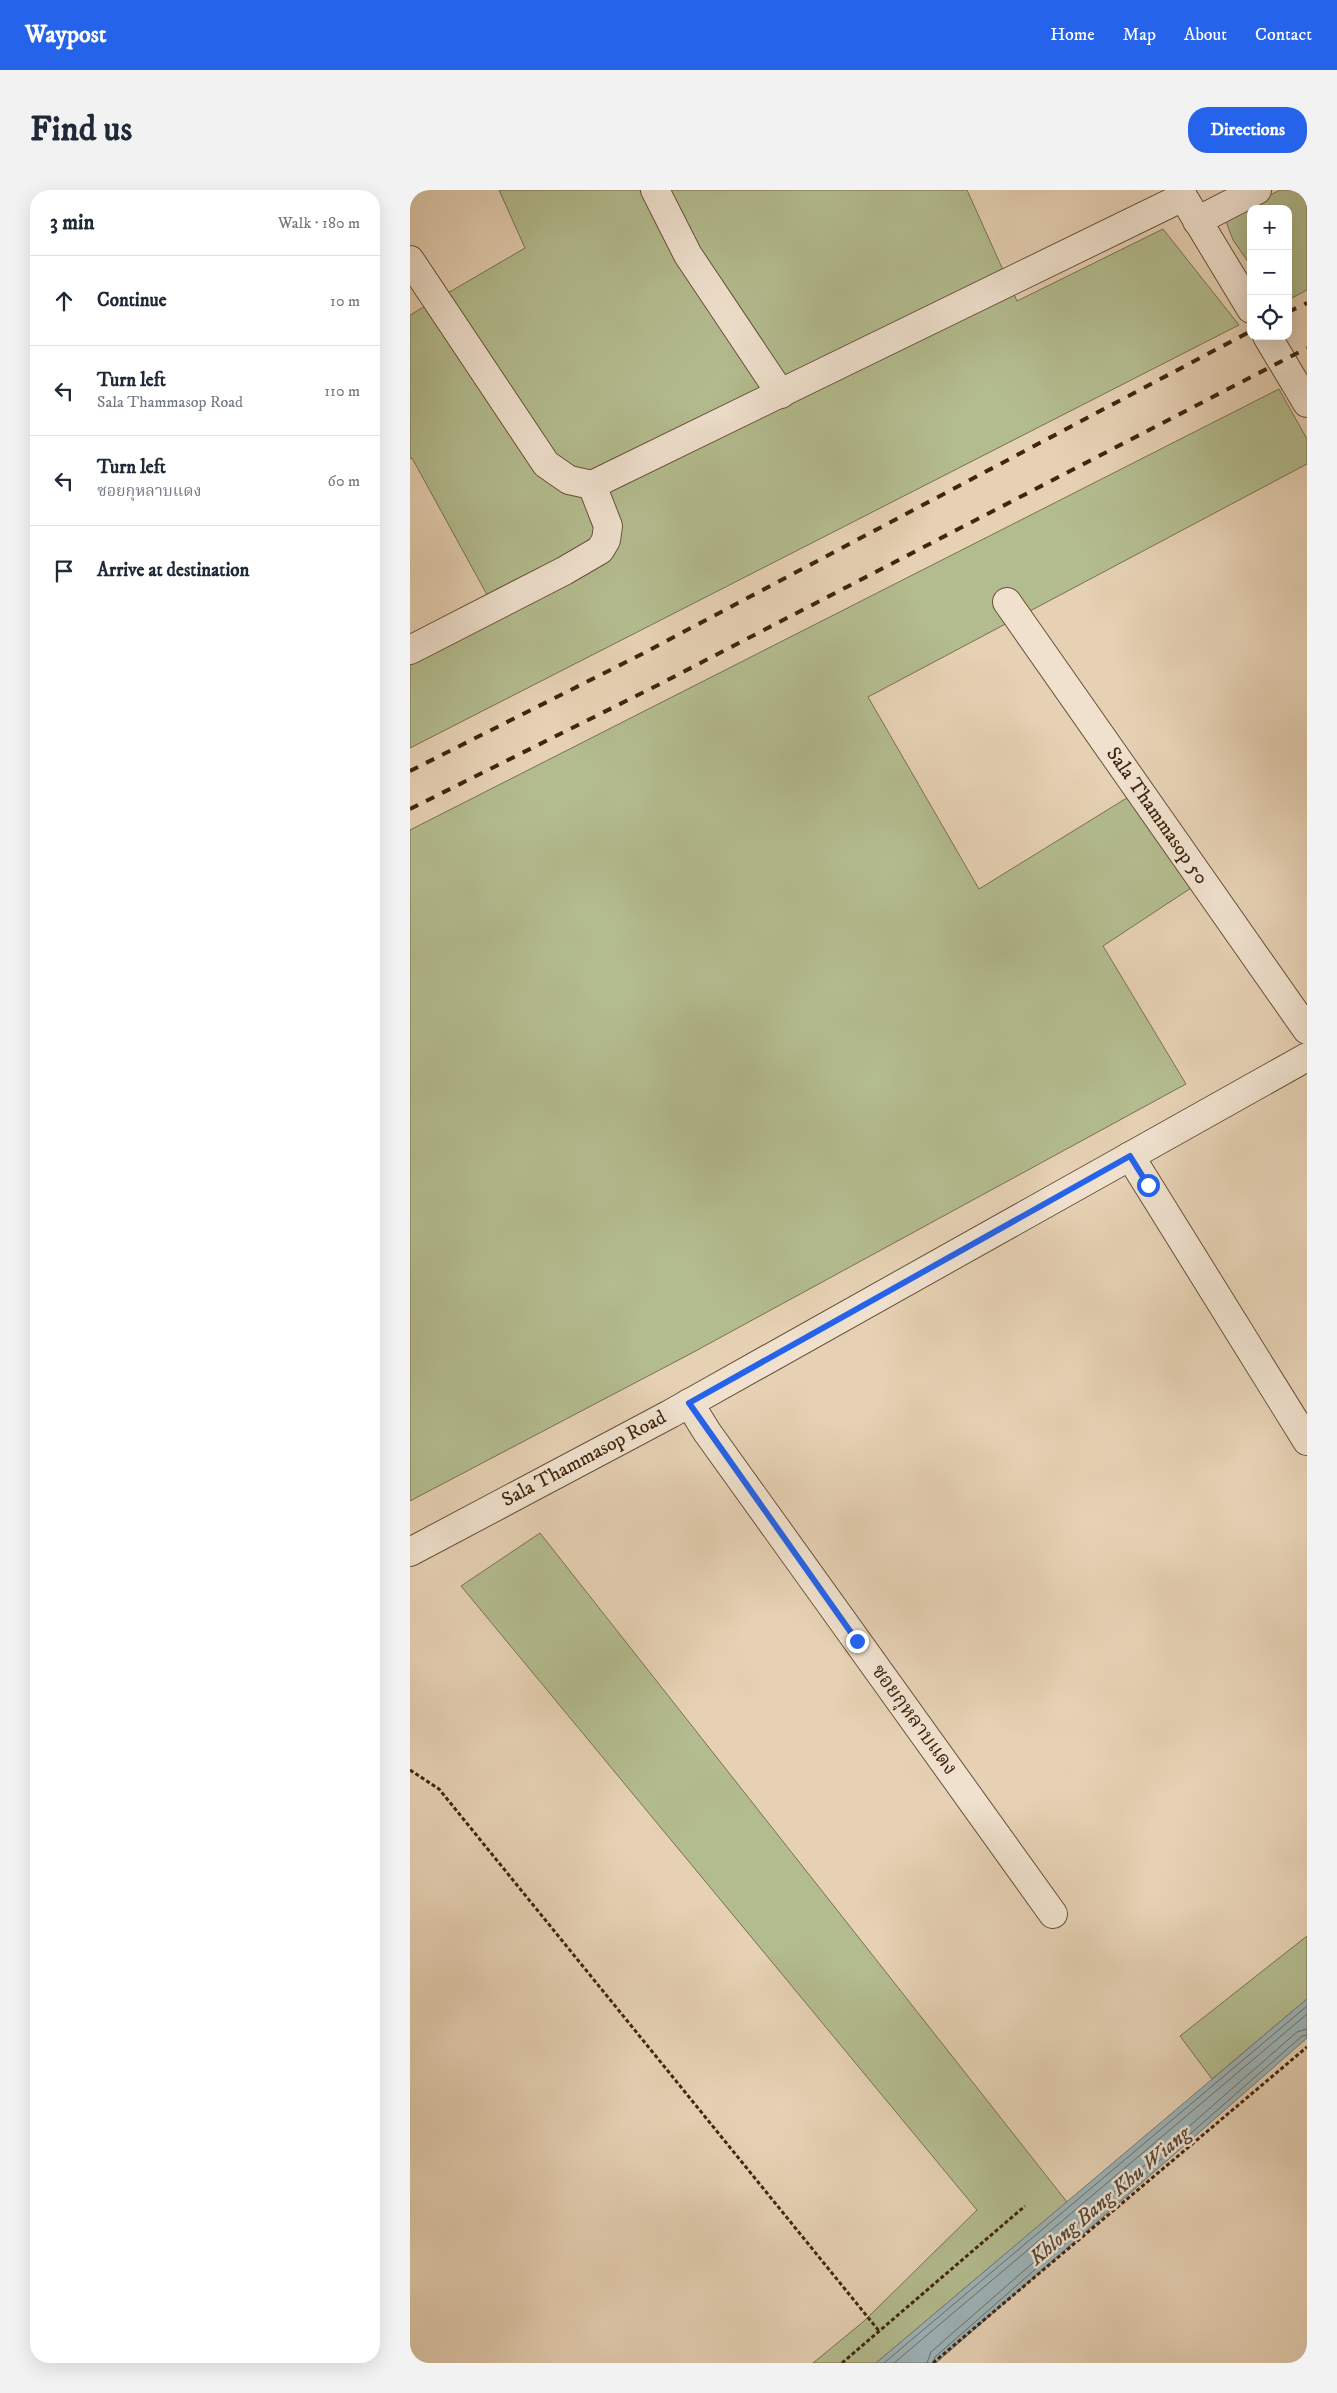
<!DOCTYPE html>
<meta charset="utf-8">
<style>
body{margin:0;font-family:"IM FELL DW Pica","Noto Serif Thai",serif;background:#f2f2f3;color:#1f2937}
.controls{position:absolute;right:15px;top:15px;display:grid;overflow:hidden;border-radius:10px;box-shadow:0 5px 20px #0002}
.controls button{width:45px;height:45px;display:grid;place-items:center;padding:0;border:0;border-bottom:1px solid #e0e1e3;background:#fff;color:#1f2937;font:25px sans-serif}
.stop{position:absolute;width:15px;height:15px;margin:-11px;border:4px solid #2563eb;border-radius:50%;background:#fff}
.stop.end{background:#2563eb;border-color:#fff;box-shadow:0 1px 5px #0008}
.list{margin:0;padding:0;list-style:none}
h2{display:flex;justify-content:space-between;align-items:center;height:65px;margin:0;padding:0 20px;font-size:21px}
h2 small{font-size:16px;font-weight:400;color:#747a83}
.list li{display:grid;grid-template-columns:32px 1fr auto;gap:15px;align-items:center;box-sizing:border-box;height:90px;padding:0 20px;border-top:1px solid #e0e1e3}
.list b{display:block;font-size:19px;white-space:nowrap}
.list p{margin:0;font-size:16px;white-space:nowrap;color:#747a83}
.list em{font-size:16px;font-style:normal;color:#747a83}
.icon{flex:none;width:28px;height:28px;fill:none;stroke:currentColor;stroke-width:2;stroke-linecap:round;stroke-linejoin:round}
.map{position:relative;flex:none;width:897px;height:2173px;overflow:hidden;border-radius:20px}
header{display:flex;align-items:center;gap:30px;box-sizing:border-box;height:70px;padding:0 25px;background:#2563eb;color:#fff}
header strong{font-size:24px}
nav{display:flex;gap:28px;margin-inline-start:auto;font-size:18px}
.intro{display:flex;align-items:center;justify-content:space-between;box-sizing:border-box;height:120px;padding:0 30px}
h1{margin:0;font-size:35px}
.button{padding:12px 22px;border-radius:20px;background:#2563eb;color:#fff;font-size:18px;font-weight:700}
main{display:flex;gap:30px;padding:0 30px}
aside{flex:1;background:#fff;border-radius:20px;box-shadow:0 5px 20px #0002}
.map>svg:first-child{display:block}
.green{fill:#b3bc8f;stroke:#7a714f}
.water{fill:#9cb4b9;stroke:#777b75}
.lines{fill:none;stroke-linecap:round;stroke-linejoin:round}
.shore{stroke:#6e6d64;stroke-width:1}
.minor-casing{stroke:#6a5138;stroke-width:30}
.path{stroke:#40260f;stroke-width:3;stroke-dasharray:4 2.5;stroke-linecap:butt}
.minor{stroke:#efe1ce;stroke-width:28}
.rail{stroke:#40260f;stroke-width:4;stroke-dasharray:9 9;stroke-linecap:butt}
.route{stroke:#2563eb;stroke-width:6}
.labels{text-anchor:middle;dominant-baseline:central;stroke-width:5;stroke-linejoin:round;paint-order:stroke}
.street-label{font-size:20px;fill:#40260f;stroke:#efe1ce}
.water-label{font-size:21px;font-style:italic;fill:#574a3a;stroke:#efe1ce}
</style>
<header>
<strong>Waypost</strong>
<nav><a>Home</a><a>Map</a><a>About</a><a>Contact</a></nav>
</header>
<div class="intro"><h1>Find us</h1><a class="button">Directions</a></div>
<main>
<aside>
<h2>3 min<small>Walk · 180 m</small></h2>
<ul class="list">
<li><svg class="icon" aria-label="ahead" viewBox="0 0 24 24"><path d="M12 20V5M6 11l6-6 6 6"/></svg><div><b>Continue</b></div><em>10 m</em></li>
<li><svg class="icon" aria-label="left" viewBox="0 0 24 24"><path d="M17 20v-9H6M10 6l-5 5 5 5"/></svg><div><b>Turn left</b><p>Sala Thammasop Road</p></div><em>110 m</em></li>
<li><svg class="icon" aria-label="left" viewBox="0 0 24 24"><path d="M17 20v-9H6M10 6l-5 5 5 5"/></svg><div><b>Turn left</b><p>ซอยกุหลาบแดง</p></div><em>60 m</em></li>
<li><svg class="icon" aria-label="arrive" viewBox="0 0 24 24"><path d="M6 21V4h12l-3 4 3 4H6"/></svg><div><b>Arrive at destination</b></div></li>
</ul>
</aside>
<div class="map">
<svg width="897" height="2173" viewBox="0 0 897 2173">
<rect width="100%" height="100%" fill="#e6d1b4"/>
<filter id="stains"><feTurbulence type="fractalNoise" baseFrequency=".004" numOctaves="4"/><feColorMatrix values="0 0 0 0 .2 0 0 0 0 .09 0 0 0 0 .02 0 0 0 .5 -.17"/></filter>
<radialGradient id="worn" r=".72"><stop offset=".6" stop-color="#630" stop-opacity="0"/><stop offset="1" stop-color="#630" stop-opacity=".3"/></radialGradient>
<!-- green -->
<g class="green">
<path d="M89,0H557L607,111L753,39L829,135L0,558V468L87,423L2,268L0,269V125L115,58Z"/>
<path d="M870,0H897V100L878,110V19H841V76L823,50L815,29Z"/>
<path d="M869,199L897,249V274L458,507L569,699L720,606L781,698L693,756L776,894L280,1164L0,1311V640Z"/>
<path d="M130,1343L657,2012L466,2173H403L453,2132L567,2020L51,1396Z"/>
<path d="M897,1746V1809L802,1889L770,1846Z"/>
</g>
<!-- water -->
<path class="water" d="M897,1809V1848L526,2173H466Z"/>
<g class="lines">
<!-- shore -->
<g class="shore">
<path d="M474,2173L897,1816"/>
<path d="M484,2173L897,1824"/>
<path d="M517,2173L521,2162L887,1842L897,1839"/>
<path d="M523,2173L525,2167L892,1846L897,1845"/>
</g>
<defs>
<g id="minor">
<path d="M245,0L278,65L371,204"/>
<path d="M769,0L841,119"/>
<path d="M787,31L847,0"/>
<path d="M0,70L136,274L159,290L182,295L773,7"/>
<path d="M857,146L897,213"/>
<path d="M597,412L897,840"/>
<path d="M0,460L154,381L190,360L196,350L198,336L182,295"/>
<path d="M720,966L897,1251"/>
<path d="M279,1213L297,1242L643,1724"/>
<path d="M0,1362L260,1224L897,867"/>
</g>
</defs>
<!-- minor casing -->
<use href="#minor" class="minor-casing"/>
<!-- path -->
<g class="path">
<path d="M0,1580L29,1599L469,2141"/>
<path d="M432,2173L615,2016"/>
<path d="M523,2173L897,1857"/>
</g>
<!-- minor -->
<use href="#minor" class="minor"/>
<!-- rail -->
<g class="rail">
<path d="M878,122L897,113"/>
<path d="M0,581L230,465L841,141"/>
<path d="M0,619L248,495L897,158"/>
</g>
</g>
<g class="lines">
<!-- route -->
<path class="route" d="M447,1451L279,1213L720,966L738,995"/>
</g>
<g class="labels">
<!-- street labels -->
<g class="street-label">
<text transform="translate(747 626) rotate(55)">Sala Thammasop 50</text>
<text transform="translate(174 1269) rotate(-28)">Sala Thammasop Road</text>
<text transform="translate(504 1530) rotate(54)">ซอยกุหลาบแดง</text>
</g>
<!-- water labels -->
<g class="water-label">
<text transform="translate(700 2006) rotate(-40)">Khlong Bang Khu Wiang</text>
</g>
</g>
<rect width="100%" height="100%" filter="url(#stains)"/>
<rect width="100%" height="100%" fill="url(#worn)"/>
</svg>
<div class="controls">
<button>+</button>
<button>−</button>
<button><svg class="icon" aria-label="locate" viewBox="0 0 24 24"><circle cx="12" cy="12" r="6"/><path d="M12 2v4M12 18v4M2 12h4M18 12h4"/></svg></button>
</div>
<div class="stop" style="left:738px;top:995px"></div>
<div class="stop end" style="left:447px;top:1451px"></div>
</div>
</main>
